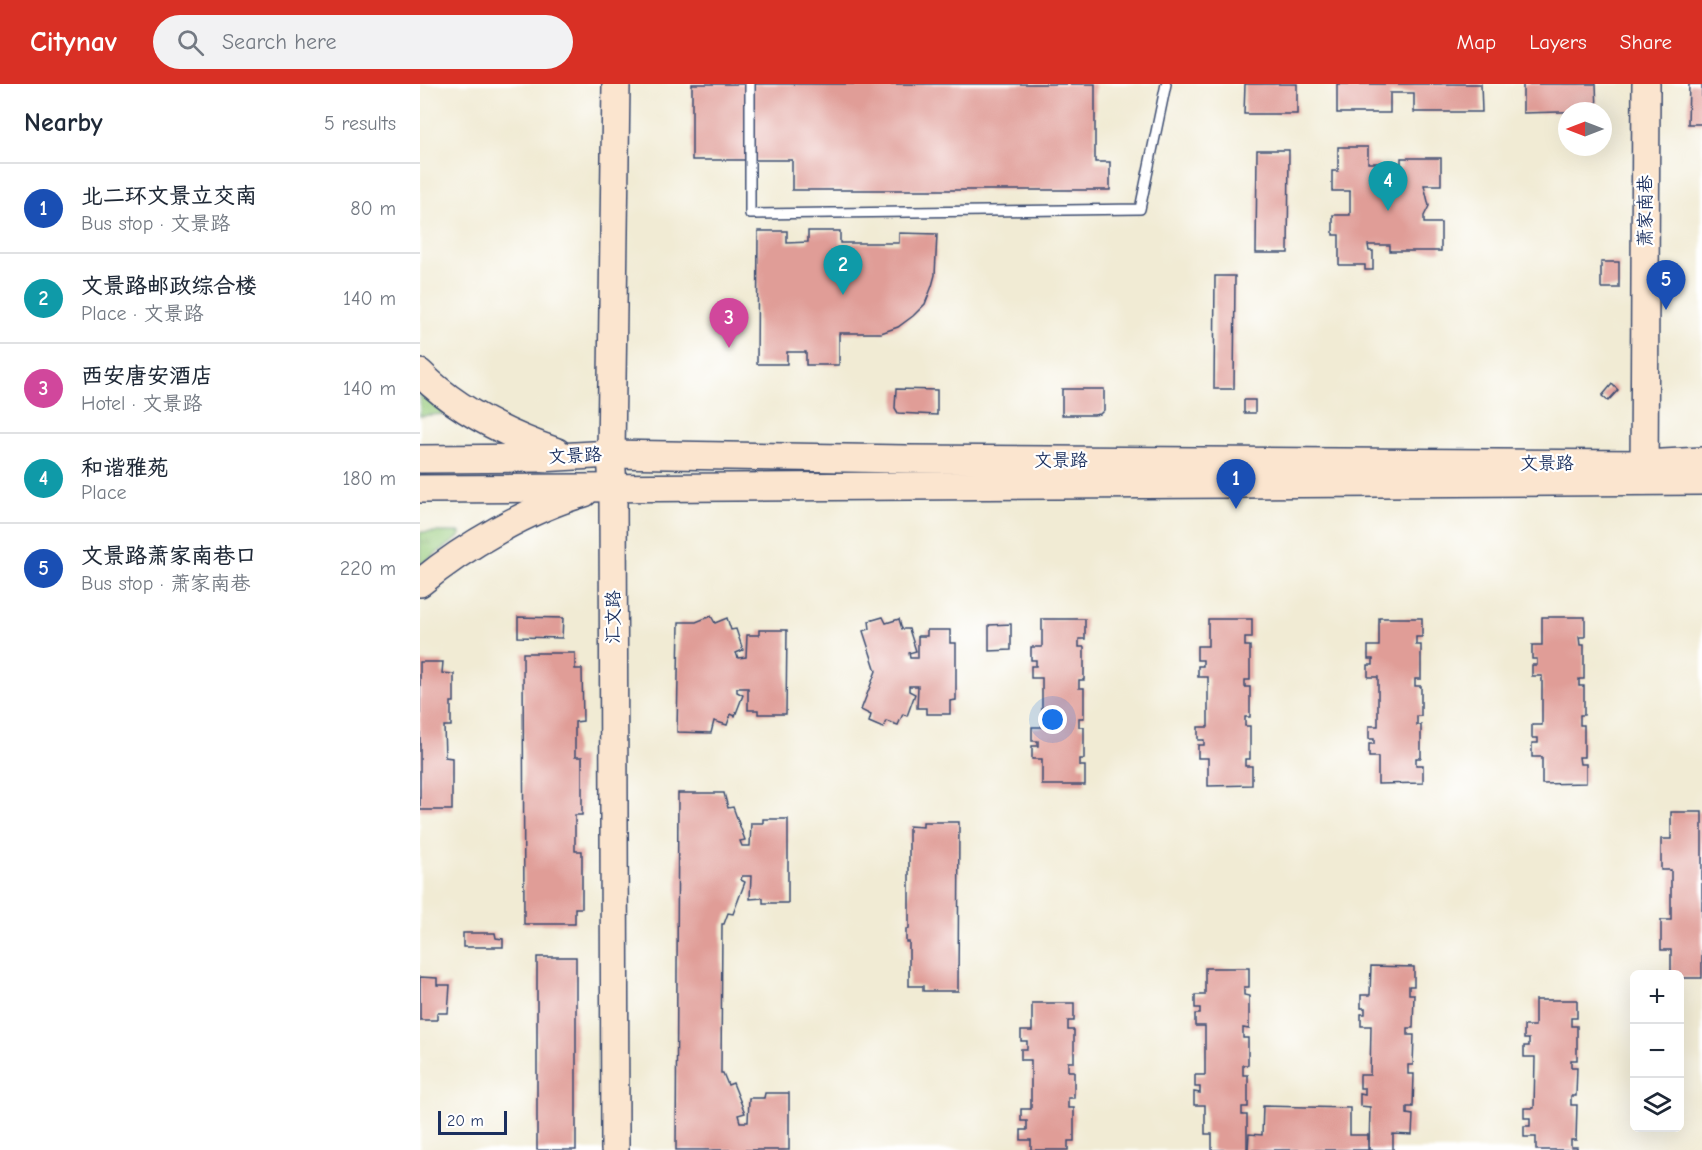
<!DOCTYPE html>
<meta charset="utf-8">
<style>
body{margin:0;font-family:"Comic Neue","LXGW WenKai TC",sans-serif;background:#f2f2f3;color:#1f2937}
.controls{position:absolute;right:18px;bottom:18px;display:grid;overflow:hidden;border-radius:9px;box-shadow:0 6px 24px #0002}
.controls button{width:54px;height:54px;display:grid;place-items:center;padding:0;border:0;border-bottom:2px solid #e0e1e3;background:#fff;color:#1f2937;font:30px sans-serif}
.compass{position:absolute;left:1138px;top:18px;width:54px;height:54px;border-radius:50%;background:#fff;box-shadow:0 6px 24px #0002;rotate:270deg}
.scale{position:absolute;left:18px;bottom:15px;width:69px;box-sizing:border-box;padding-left:6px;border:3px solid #1b2f5e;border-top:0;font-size:16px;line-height:21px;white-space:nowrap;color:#1b2f5e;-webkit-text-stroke:4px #fff;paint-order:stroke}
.you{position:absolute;left:633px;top:636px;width:21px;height:21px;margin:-15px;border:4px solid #fff;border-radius:50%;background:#1a73e8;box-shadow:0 0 0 9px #1a73e833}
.badge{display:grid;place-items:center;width:39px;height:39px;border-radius:50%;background:#d93025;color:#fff;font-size:20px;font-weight:700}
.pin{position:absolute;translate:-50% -50px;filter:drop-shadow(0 2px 3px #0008)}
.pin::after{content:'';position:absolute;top:32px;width:21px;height:18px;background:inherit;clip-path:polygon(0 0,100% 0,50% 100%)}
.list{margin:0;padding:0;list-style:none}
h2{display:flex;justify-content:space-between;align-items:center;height:78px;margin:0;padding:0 24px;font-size:26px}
h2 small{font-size:20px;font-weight:400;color:#747a83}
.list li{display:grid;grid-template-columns:39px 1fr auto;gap:18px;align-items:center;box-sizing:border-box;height:90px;padding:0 24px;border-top:2px solid #e0e1e3}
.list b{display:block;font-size:22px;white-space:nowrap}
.list p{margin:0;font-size:20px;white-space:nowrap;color:#747a83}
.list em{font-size:20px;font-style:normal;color:#747a83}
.icon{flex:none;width:33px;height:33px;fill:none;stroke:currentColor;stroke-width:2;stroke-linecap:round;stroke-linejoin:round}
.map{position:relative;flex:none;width:1282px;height:1066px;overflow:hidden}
header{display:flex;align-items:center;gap:36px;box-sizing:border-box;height:84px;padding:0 30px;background:#d93025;color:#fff}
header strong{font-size:28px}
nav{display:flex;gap:33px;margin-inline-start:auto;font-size:21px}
.search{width:420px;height:54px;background:#f2f2f3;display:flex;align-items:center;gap:15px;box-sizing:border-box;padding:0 21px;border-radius:33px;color:#747a83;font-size:22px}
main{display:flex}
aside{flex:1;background:#fff}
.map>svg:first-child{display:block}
.grass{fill:url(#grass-tufts);stroke:#597c6c;stroke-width:1.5}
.building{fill:#e09d97}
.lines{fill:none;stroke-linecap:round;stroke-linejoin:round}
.lane-casing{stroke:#3b4b70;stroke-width:12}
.secondary-casing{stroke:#3b4b70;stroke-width:30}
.lane{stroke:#fff;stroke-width:9}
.secondary{stroke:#fbe5cf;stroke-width:27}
.labels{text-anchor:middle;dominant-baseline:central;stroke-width:4.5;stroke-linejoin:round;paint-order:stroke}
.street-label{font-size:18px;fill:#1b2f5e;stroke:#fff}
</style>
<header>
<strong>Citynav</strong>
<div class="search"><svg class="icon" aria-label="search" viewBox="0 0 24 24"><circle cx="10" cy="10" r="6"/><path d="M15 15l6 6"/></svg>Search here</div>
<nav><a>Map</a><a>Layers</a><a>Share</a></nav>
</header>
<main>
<aside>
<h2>Nearby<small>5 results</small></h2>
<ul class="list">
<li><span class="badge" style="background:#1a4fb4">1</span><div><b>北二环文景立交南</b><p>Bus stop · 文景路</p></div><em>80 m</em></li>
<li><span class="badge" style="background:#0f9aa8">2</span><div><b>文景路邮政综合楼</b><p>Place · 文景路</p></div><em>140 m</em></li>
<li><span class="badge" style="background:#d1479c">3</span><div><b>西安唐安酒店</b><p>Hotel · 文景路</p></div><em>140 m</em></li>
<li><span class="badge" style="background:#0f9aa8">4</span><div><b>和谐雅苑</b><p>Place</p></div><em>180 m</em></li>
<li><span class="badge" style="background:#1a4fb4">5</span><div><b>文景路萧家南巷口</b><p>Bus stop · 萧家南巷</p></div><em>220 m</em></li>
</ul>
</aside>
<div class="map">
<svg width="1282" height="1066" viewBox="0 0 1282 1066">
<defs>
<pattern id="grass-tufts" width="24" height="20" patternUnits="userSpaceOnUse" patternTransform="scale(1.5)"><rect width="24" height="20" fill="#97ca7b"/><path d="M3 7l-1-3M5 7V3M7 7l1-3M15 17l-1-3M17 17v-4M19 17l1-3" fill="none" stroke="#7aa468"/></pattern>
</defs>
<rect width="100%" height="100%" fill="#fff"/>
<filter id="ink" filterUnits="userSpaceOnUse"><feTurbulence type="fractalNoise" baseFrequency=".0167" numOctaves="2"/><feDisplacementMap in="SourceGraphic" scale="12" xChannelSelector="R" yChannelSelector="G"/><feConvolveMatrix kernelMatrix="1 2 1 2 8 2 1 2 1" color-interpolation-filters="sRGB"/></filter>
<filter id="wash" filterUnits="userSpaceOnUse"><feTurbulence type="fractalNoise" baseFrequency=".008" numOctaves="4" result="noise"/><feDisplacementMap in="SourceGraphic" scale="24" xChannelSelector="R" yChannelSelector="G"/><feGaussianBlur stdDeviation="1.35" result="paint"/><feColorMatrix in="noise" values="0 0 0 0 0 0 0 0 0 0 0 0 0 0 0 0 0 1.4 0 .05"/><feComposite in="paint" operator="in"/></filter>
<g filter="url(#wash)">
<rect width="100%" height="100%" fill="#f1ebd4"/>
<!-- grass -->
<g class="grass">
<path d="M0,308L23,327V330L0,332Z"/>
<path d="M0,448H39L41,450L37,455L0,481Z"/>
</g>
<g id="blocks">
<!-- building -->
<g class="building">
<path d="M272,0H675V78H690V106H372V76H272Z"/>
<path d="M825,0H877V30H824Z"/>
<path d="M917,0H1061L1062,28H994V9H970V29H917Z"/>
<path d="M1103,0H1176L1177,27L1103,29Z"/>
<path d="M1269,0H1282V40H1268Z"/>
<path d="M918,63H948V79H960V84H981V74H1021V101H1004L1009,122L1004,132V139H1021V167H970V161H948L949,167H953V186H945V181H919V151H913V131H930V107H912V87H918Z"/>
<path d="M837,66H869L868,169H836Z"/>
<path d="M338,147H367V159L388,158V147H420V159H479V149L517,150L515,191L512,202L505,220L493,232L478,243L461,249H419V281H386V268H367V280H337Z"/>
<rect x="1181" y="178" width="18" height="26"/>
<path d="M795,192H815L814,305H794Z"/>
<path d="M1192,300L1198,306L1188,317L1182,312Z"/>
<path d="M476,305L517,306V331L478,329L475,324Z"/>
<path d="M642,305H684V326L680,330L674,331H642Z"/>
<rect x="824" y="316" width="11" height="13"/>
<path d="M291,532L295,539L307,534L311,546L316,545L323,566L316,569L318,574L326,573L327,551H339V546H367L366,630H338V626H328V604H317V608L323,611L315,632L311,630L307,641L294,637L291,649L257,648L259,538H276Z"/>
<path d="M98,533L143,534L142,554L98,553Z"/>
<path d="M463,533L466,539L479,535L482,545H489L496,567L489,569L490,574H498V552H507V546H530V559H536V616L530,617V630H506V624H497L498,602H489V607L495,610L487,632L483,630L478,641L466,637L463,644L449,638L451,631L441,626L456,587L443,547L450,545L449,537Z"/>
<path d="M1122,533H1165V553H1159L1160,561H1164V595H1159V602H1164V631H1160V641H1164V673H1159L1160,680H1166V699L1122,700V673H1112V659H1118V654H1112V641H1122V592H1112V581H1117V575H1112V561H1122Z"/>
<path d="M959,534H1002V553H996V561H1001V595H995V602H1001V632H997V641H1001V674H996V681H1003V699L958,700V673H949V660H954V655H949V642H958V593H948V581H953V575H948V562H959Z"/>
<path d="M622,535H665V555H659V563H664V596H659V604H664V634H659V643H664V675H660V682H665V701H622V675H612V662H618V657H612V643H622V594H611V582H616V576H611V563H622Z"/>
<path d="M788,535H832V554H825V562H830V596H825V603H830V633H825V642H830V675H825V682H832V701L788,702V674H778V661H784V656H778V643H788V593H778V582H783V576H777V562H788Z"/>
<path d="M591,540V566L569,567V541Z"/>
<path d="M103,569H155V585H162L163,637L155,638V673H162V731H155V767H162V824H155V840H104Z"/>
<path d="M0,578H23L22,589L34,590V618H31V642H24L25,673L32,674V726H0Z"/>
<path d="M258,709H304L308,724L313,723L325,756L320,757L322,762H330L331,739H343V735H368V819H343V814L330,815L331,792H322L321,796L325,798L313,830L308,829L304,840H302L301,989H303L308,1001L313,999L325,1029L318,1031L320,1038H328L329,1014H344L345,1009H369V1066H256Z"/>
<path d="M1251,728H1282V894H1260V890H1251V866H1241V836H1251V786H1241V755H1251Z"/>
<path d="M503,738H539L538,907H503V902H489V858H486V845H489V742L503,743Z"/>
<path d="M43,849H75L76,854L83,855V863H43Z"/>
<rect x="117" y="873" width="39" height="193"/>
<path d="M951,882L994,883V902H989V910H994L993,944H988V951H994L993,981H988V990H994L993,1023H987V1030L993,1031L992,1051L973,1050V1066H949L950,1023L940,1022V1010L945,1011V1004H940V991H950L951,942H941V930H945V924H941V911H950Z"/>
<path d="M785,884H829V903H824V911L829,912V945L823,944V954H828V981H823V991H828V1023H822V1031H827V1066H792V1050H785V1021H774V1008L780,1009V1003H775V991H785V942H775V930H780V924H775V911H785Z"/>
<path d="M0,893L17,894V901H30L28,929H17V936H0Z"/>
<path d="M1115,916H1157V934H1151V942H1157V976H1151V983H1157L1156,1012H1151V1021H1157L1156,1056H1151V1063H1157V1066H1116V1053H1104V1042H1110V1034H1104V1024H1114L1115,973H1104V962H1109V955H1104V942H1115Z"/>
<path d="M612,919H654V937H648V946H654V978H648V987H654V1014H648V1024H654V1057H648V1066H611V1056H601V1046H607V1037H601V1025H611V976H601V965H607V957H601V947H612Z"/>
<path d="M843,1022L930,1024V1051H948V1066H828L829,1050L842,1051Z"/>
</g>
</g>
</g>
<g filter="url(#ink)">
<use href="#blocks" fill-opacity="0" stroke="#3b4b70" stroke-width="1.5"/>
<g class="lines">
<defs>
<path id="lane" d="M330,0V130L720,125L746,0"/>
<g id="secondary">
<path d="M0,289C37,327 88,351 137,368"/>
<path d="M0,375L120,374L191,370L486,375L1223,380L1282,377"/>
<path d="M1224,397L1226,0"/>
<path d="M0,405L1282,397"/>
<path d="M0,499C43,463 110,424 164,409"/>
<path d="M195,1066L193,403L191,370L196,0"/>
</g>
</defs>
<!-- lane casing -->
<use href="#lane" class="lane-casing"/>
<!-- secondary casing -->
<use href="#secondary" class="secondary-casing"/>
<!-- lane -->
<use href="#lane" class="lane"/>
<!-- secondary -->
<use href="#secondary" class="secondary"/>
</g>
</g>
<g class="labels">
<!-- street labels -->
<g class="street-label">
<text transform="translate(1225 127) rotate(-90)">萧家南巷</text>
<text transform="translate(155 372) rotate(-3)">文景路</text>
<text x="641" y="376">文景路</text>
<text x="1127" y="379">文景路</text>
<text transform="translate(193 533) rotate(-90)">汇文路</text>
</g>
</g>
</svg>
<div class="controls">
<button>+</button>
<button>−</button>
<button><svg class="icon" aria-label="layers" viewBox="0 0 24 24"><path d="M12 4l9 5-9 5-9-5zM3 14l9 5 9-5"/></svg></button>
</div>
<svg class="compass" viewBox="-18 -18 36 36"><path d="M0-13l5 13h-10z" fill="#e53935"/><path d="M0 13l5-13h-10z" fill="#747a83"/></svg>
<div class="scale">20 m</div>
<div class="you"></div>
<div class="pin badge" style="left:816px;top:425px;background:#1a4fb4">1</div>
<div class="pin badge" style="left:423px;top:211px;background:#0f9aa8">2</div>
<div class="pin badge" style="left:309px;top:264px;background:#d1479c">3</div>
<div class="pin badge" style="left:968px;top:127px;background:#0f9aa8">4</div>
<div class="pin badge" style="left:1246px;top:226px;background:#1a4fb4">5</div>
</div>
</main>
